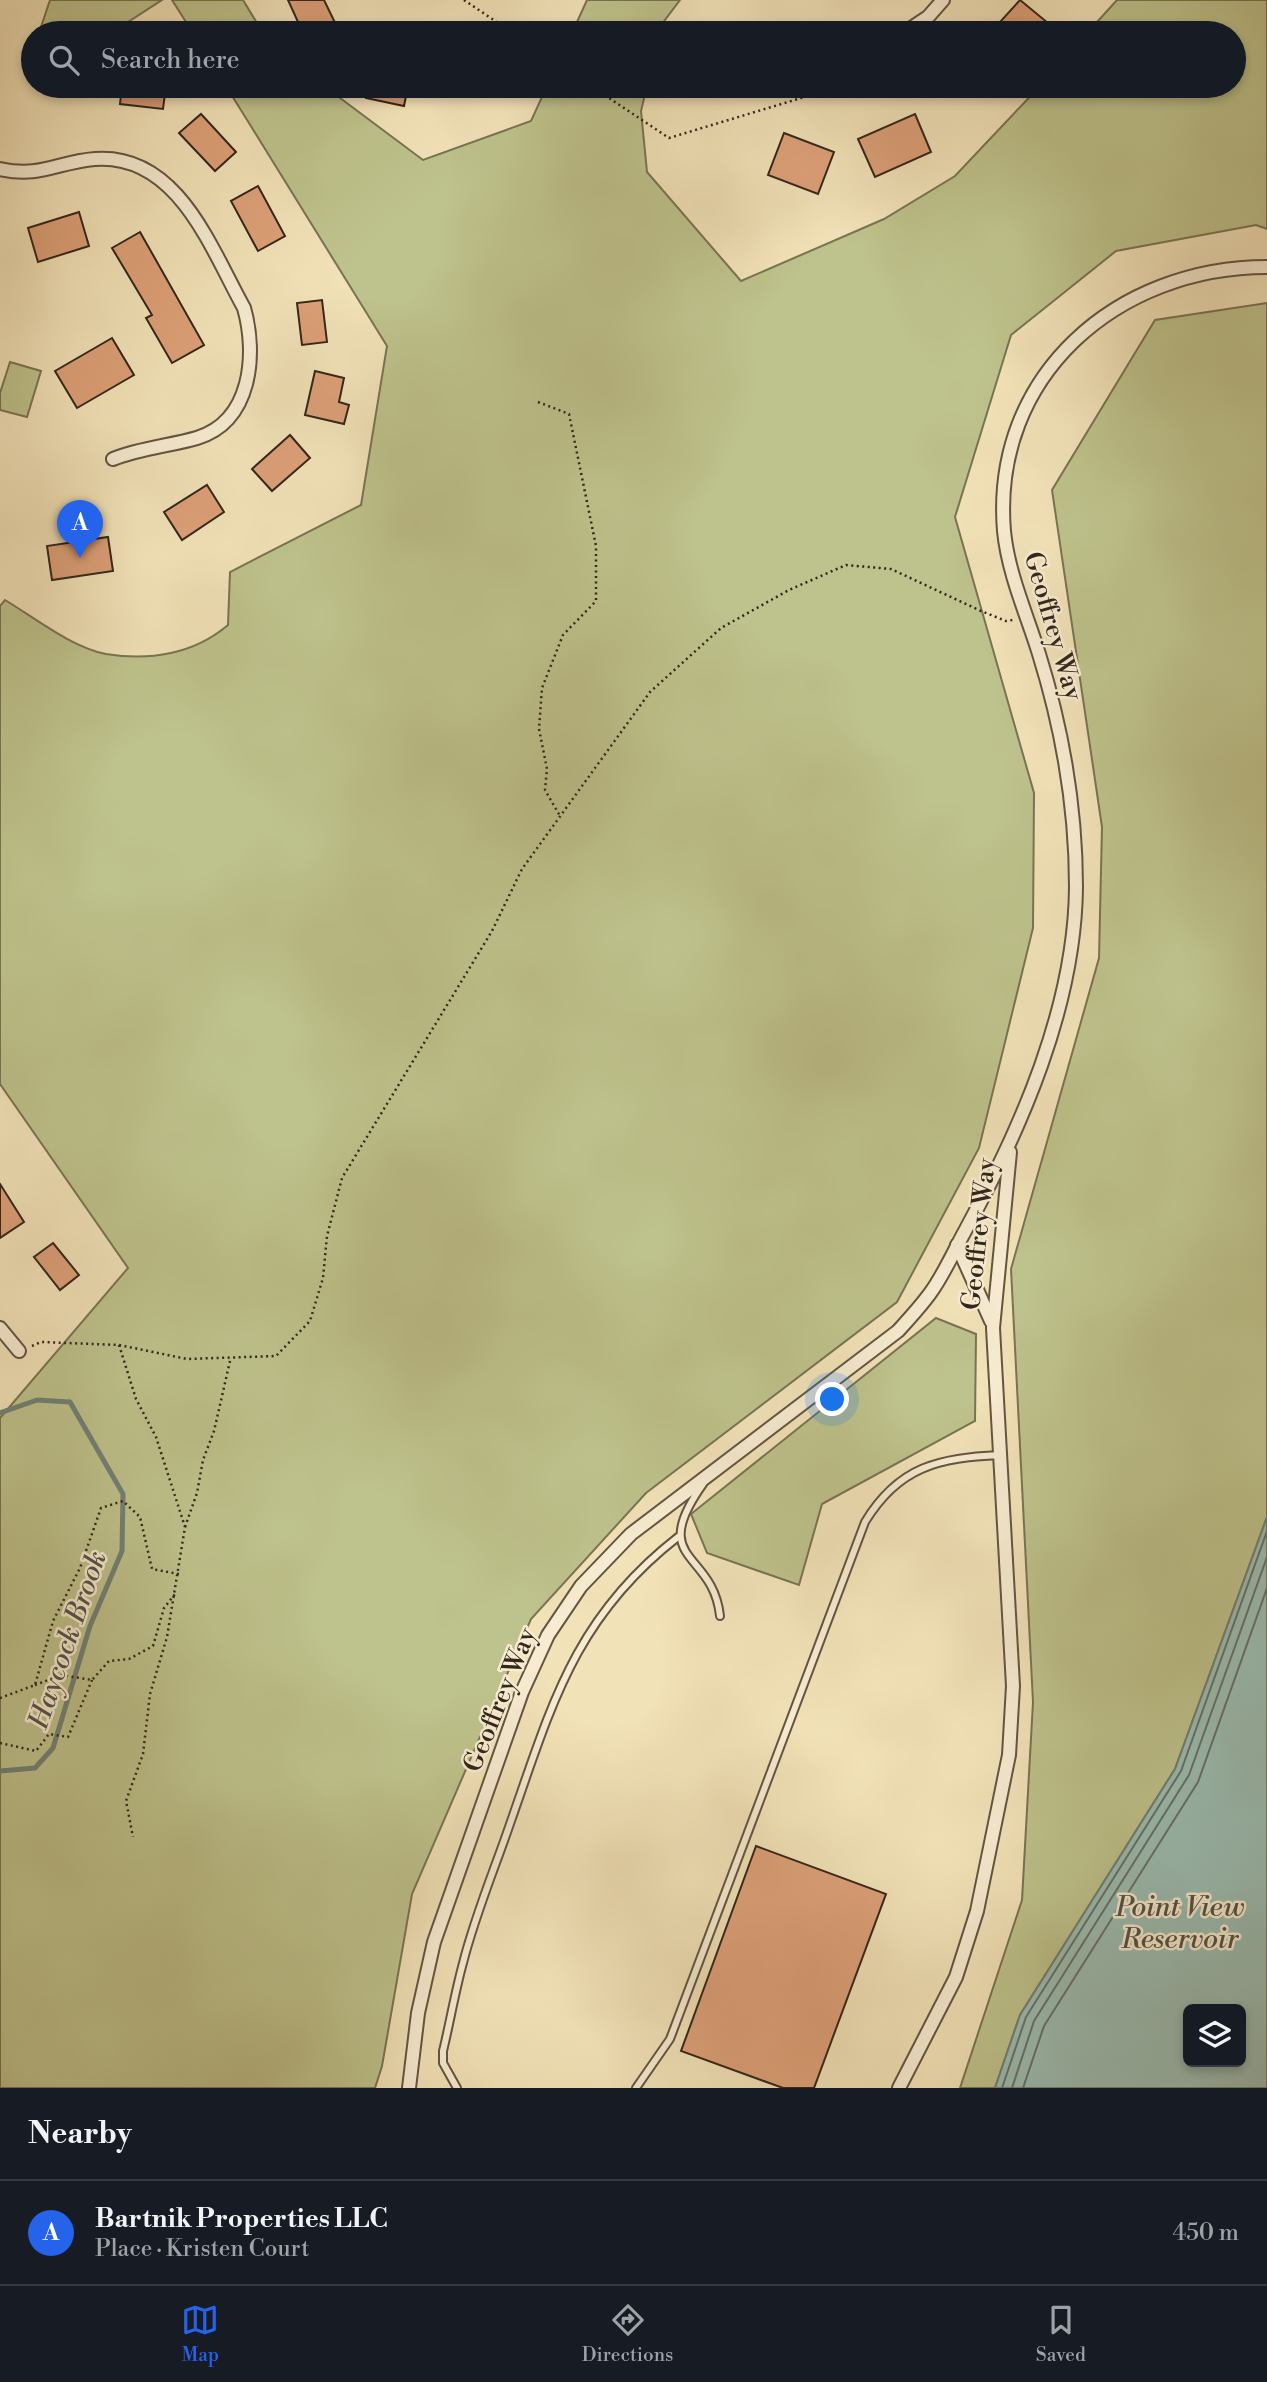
<!DOCTYPE html>
<meta charset="utf-8">
<style>
body{margin:0;font-family:"Libre Bodoni",serif;background:#242831;color:#f1f3f6}
.controls{position:absolute;right:21px;bottom:21px;display:grid;overflow:hidden;border-radius:10px;box-shadow:0 4px 10px #0003}
.controls button{width:63px;height:63px;display:grid;place-items:center;padding:0;border:0;border-bottom:2px solid #363941;background:#171b24;color:#f1f3f6;font:35px sans-serif}
.you{position:absolute;left:833px;top:1400px;width:24px;height:24px;margin:-18px;border:5px solid #fff;border-radius:50%;background:#1a73e8;box-shadow:0 0 0 10px #1a73e833}
.badge{display:grid;place-items:center;width:46px;height:46px;border-radius:50%;background:#2563eb;color:#fff;font-size:23px;font-weight:700}
.pin{position:absolute;translate:-50% -58px;filter:drop-shadow(0 2px 4px #0008)}
.pin::after{content:'';position:absolute;top:37px;width:24px;height:21px;background:inherit;clip-path:polygon(0 0,100% 0,50% 100%)}
.list{margin:0;padding:0;list-style:none}
h2{display:flex;justify-content:space-between;align-items:center;height:91px;margin:0;padding:0 28px;font-size:30px}
h2 small{font-size:23px;font-weight:400;color:#9ea1a6}
.list li{display:grid;grid-template-columns:46px 1fr auto;gap:21px;align-items:center;box-sizing:border-box;height:105px;padding:0 28px;border-top:2px solid #363941}
.list b{display:block;font-size:26px;white-space:nowrap}
.list p{margin:0;font-size:23px;white-space:nowrap;color:#9ea1a6}
.list em{font-size:23px;font-style:normal;color:#9ea1a6}
.icon{flex:none;width:38px;height:38px;fill:none;stroke:currentColor;stroke-width:2;stroke-linecap:round;stroke-linejoin:round}
.map{position:relative;flex:none;width:1267px;height:2088px;overflow:hidden}
.search{position:absolute;background:#171b24;box-shadow:0 4px 10px #0003;left:21px;right:21px;top:21px;height:77px;display:flex;align-items:center;gap:18px;box-sizing:border-box;padding:0 24px;border-radius:38px;color:#9ea1a6;font-size:26px}
.sheet{height:196px;background:#171b24}
nav{display:flex;justify-content:space-around;align-items:center;box-sizing:border-box;height:98px;border-top:2px solid #363941;background:#171b24;font-size:19px;color:#9ea1a6}
nav a{display:grid;justify-items:center;gap:4px}
nav .on{color:#2563eb}
.map>svg:first-child{display:block}
.green{fill:#bec28c;stroke:#787454;stroke-width:2}
.water{fill:#9bbdb3;stroke:#718176;stroke-width:2;fill-rule:evenodd}
.lines{fill:none;stroke-linecap:round;stroke-linejoin:round}
.shore{stroke:#677267;stroke-width:2}
.stream{stroke:#718176;stroke-width:5}
.building{fill:#dda078;stroke:#33261b;stroke-width:2}
.service-casing{stroke:#635542;stroke-width:10}
.minor-casing{stroke:#635542;stroke-width:16}
.path{stroke:#33261b;stroke-width:2.5;stroke-dasharray:2 3.5;stroke-linecap:butt}
.service{stroke:#f7ecd1;stroke-width:6}
.minor{stroke:#f7ecd1;stroke-width:12}
.labels{text-anchor:middle;dominant-baseline:central;stroke-width:5;stroke-linejoin:round;paint-order:stroke}
.street-label{font-size:26px;fill:#33261b;stroke:#f7ecd1}
.water-label{font-size:28px;font-style:italic;fill:#525349;stroke:#f7ecd1}
</style>
<div class="map">
<svg width="1267" height="2088" viewBox="0 0 1267 2088">
<rect width="100%" height="100%" fill="#f2e2b8"/>
<filter id="stains"><feTurbulence type="fractalNoise" baseFrequency=".00286" numOctaves="4"/><feColorMatrix values="0 0 0 0 .2 0 0 0 0 .09 0 0 0 0 .02 0 0 0 .5 -.17"/></filter>
<radialGradient id="worn" r=".72"><stop offset=".6" stop-color="#630" stop-opacity="0"/><stop offset="1" stop-color="#630" stop-opacity=".3"/></radialGradient>
<!-- green -->
<g class="green">
<path d="M50,0H162L111,33H39Z"/>
<path d="M172,0H243L263,33H193Z"/>
<path d="M587,0H680L662,24L660,33H572Z"/>
<path d="M1117,0H1267V229L1256,225L1116,251L1011,335L955,517L1034,793L1033,928L979,1148L897,1302L646,1493L531,1619L412,1894L382,2066L375,2088H0V1418L128,1268L0,1084V606L5,600C35,618 71,647 106,654C150,661 194,654 228,625L230,572L361,505L387,346L226,86H324L423,160L531,121L547,86H647L641,111L647,172L741,281L884,219L955,176L1040,86H1234V33H1087Z"/>
<path d="M1267,303V1517L1175,1769L1020,2015L995,2088H960L1022,1900L1033,1702L1011,1269L1099,958L1102,827L1052,490L1155,320Z"/>
<path d="M10,362L41,371L27,417L0,410V393Z"/>
<path d="M936,1318L976,1334L975,1421L822,1504L799,1585L707,1553L691,1514Z"/>
</g>
<!-- water -->
<path class="water" d="M1267,1517V2088H995L1020,2015L1175,1769ZM1188,2009H1241V2062H1188Z"/>
<g class="lines">
<!-- shore -->
<g class="shore">
<path d="M1002,2088L1026,2017L1181,1771L1267,1531"/>
<path d="M1012,2088L1034,2021L1189,1775L1267,1557"/>
<path d="M1023,2088L1044,2026L1198,1782L1267,1588"/>
</g>
<!-- stream -->
<path class="stream" d="M0,1413L37,1400L70,1402L123,1494L122,1551L90,1626L53,1748L35,1768L0,1771"/>
</g>
<!-- building -->
<g class="building">
<path d="M288,0H324L340,33H303Z"/>
<path d="M1020,0L1048,23L1039,33H990Z"/>
<path d="M122,86H166L163,109L120,104Z"/>
<path d="M369,86H408L404,106L366,98Z"/>
<path d="M201,114L236,152L215,171L179,133Z"/>
<path d="M915,114L931,152L875,177L858,139Z"/>
<path d="M784,133L834,152L818,194L768,175Z"/>
<path d="M258,186L285,236L258,251L231,201Z"/>
<path d="M79,212L89,246L38,262L28,228Z"/>
<path d="M140,232L204,345L172,363L146,318L152,315L112,248Z"/>
<path d="M322,300L327,342L302,345L297,303Z"/>
<path d="M112,338L134,375L77,408L55,371Z"/>
<path d="M315,371L344,378L339,402L349,405L344,424L305,415Z"/>
<path d="M290,435L310,458L272,491L252,469Z"/>
<path d="M207,485L224,512L182,540L164,512Z"/>
<path d="M108,537L113,571L52,580L47,546Z"/>
<path d="M0,1184L24,1222L0,1238Z"/>
<path d="M53,1243L79,1275L60,1290L34,1257Z"/>
<path d="M756,1846L886,1894L814,2088H783L681,2051Z"/>
</g>
<g class="lines">
<defs>
<g id="service">
<path d="M703,1484C647,1563 713,1550 720,1616"/>
<path d="M457,2088L443,2063V2051C450,2022 455,1992 463,1963C475,1915 495,1868 511,1821C552,1704 575,1617 678,1537"/>
<path d="M636,2088L670,2039L865,1522C899,1466 939,1458 1000,1455"/>
</g>
<g id="minor">
<path d="M904,33L928,17L943,0"/>
<path d="M0,169C41,178 57,162 95,159C178,153 211,249 244,308C257,354 252,421 197,438C169,446 141,448 113,459"/>
<path d="M957,1245L991,1321"/>
<path d="M0,1328L19,1351"/>
<path d="M409,2088L418,2013L434,1942L522,1692L548,1635L581,1586L631,1534L898,1331C909,1319 921,1306 931,1292C944,1274 954,1251 965,1231C1021,1129 1075,1006 1076,887C1076,810 1062,728 1039,654C1027,615 1008,573 1004,531C991,375 1118,267 1267,267"/>
<path d="M899,2088L956,1977L977,1911L1009,1755L1013,1686L993,1328L1010,1152"/>
</g>
</defs>
<!-- service casing -->
<use href="#service" class="service-casing"/>
<!-- minor casing -->
<use href="#minor" class="minor-casing"/>
<!-- path -->
<g class="path">
<path d="M464,0L513,33"/>
<path d="M591,86L669,138L811,95L826,86"/>
<path d="M538,402L569,414L596,546V601L563,635L542,688L539,729L547,769L545,790L560,816"/>
<path d="M119,1345L136,1399L156,1437L185,1527L167,1637L150,1694L143,1754L126,1801L133,1837"/>
<path d="M32,1346L41,1342L119,1345L187,1359L276,1356L310,1321L323,1278L327,1236L342,1178L492,931L522,869L650,692L721,628L789,590L846,565L891,569L981,611L1006,621L1013,620"/>
<path d="M185,1527L197,1493L203,1460L214,1431L230,1361"/>
<path d="M35,1685L61,1675L92,1680L109,1661L129,1659L153,1646L164,1608L175,1594"/>
<path d="M0,1698L35,1685L53,1621L80,1568L101,1508L123,1501L140,1517L152,1569L179,1574"/>
<path d="M0,1743L36,1751L49,1734L68,1737L92,1680"/>
</g>
<!-- service -->
<use href="#service" class="service"/>
<!-- minor -->
<use href="#minor" class="minor"/>
</g>
<g class="labels">
<!-- street labels -->
<g class="street-label">
<text transform="translate(1053 626) rotate(74)">Geoffrey Way</text>
<text transform="translate(979 1234) rotate(-84)">Geoffrey Way</text>
<text transform="translate(500 1700) rotate(-68)">Geoffrey Way</text>
</g>
<!-- water labels -->
<g class="water-label">
<text transform="translate(68 1640) rotate(-71)">Haycock Brook</text>
<text x="1180" y="1907">Point View<tspan x="1180" dy="32">Reservoir</tspan></text>
</g>
</g>
<rect width="100%" height="100%" filter="url(#stains)"/>
<rect width="100%" height="100%" fill="url(#worn)"/>
</svg>
<div class="controls">
<button><svg class="icon" aria-label="layers" viewBox="0 0 24 24"><path d="M12 4l9 5-9 5-9-5zM3 14l9 5 9-5"/></svg></button>
</div>
<div class="you"></div>
<div class="pin badge" style="left:80px;top:558px">A</div>
<div class="search"><svg class="icon" aria-label="search" viewBox="0 0 24 24"><circle cx="10" cy="10" r="6"/><path d="M15 15l6 6"/></svg>Search here</div>
</div>
<section class="sheet">
<h2>Nearby<small></small></h2>
<ul class="list">
<li><span class="badge">A</span><div><b>Bartnik Properties LLC</b><p>Place · Kristen Court</p></div><em>450 m</em></li>
</ul>
</section>
<nav>
<a class="on"><svg class="icon" aria-label="map" viewBox="0 0 24 24"><path d="M3 6l6-2 6 2 6-2v14l-6 2-6-2-6 2zM9 4v14M15 6v14"/></svg>Map</a>
<a><svg class="icon" aria-label="directions" viewBox="0 0 24 24"><path d="M12 3l9 9-9 9-9-9zM9 14v-3h6M13 9l2 2-2 2"/></svg>Directions</a>
<a><svg class="icon" aria-label="saved" viewBox="0 0 24 24"><path d="M7 4h10v16l-5-4-5 4z"/></svg>Saved</a>
</nav>
